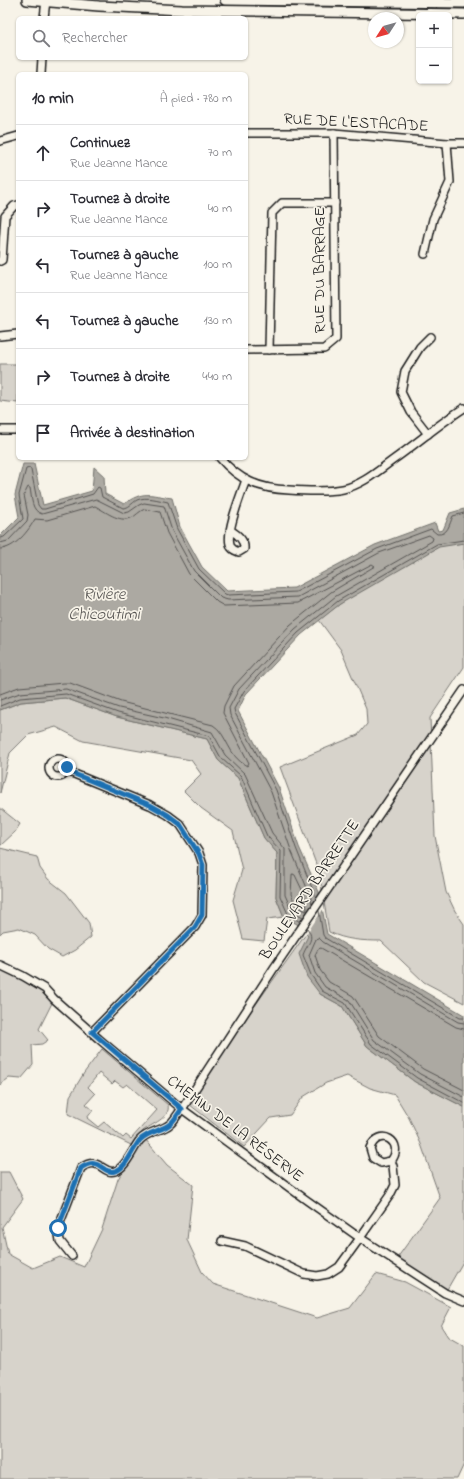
<!DOCTYPE html>
<html lang="fr">
<meta charset="utf-8">
<style>
body{margin:0;font-family:"Indie Flower",sans-serif;background:#f2f2f3;color:#2b2b33}
.controls{position:absolute;right:12px;top:12px;display:grid;overflow:hidden;border-radius:6px;box-shadow:0 1px 3px #0004}
.controls button{width:36px;height:36px;display:grid;place-items:center;padding:0;border:0;border-bottom:1px solid #e1e1e2;background:#fff;color:#2b2b33;font:20px sans-serif}
.compass{position:absolute;left:368px;top:12px;width:36px;height:36px;border-radius:50%;background:#fff;box-shadow:0 1px 3px #0004;rotate:234deg}
.stop{position:absolute;width:12px;height:12px;margin:-9px;border:3px solid #1f6fb2;border-radius:50%;background:#fff}
.stop.end{background:#1f6fb2;border-color:#fff;box-shadow:0 1px 4px #0008}
.list{margin:0;padding:0;list-style:none}
h2{display:flex;justify-content:space-between;align-items:center;height:52px;margin:0;padding:0 16px;font-size:17px}
h2 small{font-size:13px;font-weight:400;color:#7c7c81}
.list li{display:grid;grid-template-columns:26px 1fr auto;gap:12px;align-items:center;box-sizing:border-box;height:56px;padding:0 16px;border-top:1px solid #e1e1e2}
.list b{display:block;font-size:15px;white-space:nowrap}
.list p{margin:0;font-size:13px;white-space:nowrap;color:#7c7c81}
.list em{font-size:13px;font-style:normal;color:#7c7c81}
.icon{flex:none;width:22px;height:22px;fill:none;stroke:currentColor;stroke-width:2;stroke-linecap:round;stroke-linejoin:round}
.map{position:relative;flex:none;width:464px;height:1479px;overflow:hidden}
.search{position:absolute;background:#fff;box-shadow:0 1px 3px #0004;left:16px;top:16px;width:232px;height:44px;display:flex;align-items:center;gap:10px;box-sizing:border-box;padding:0 14px;border-radius:6px;color:#7c7c81;font-size:15px}
.panel{position:absolute;background:#fff;box-shadow:0 1px 3px #0004;left:16px;top:72px;width:232px;height:388px;border-radius:6px}
.map>svg:first-child{display:block}
.green{fill:#d7d3cb;stroke:#7a7874;fill-rule:evenodd}
.water{fill:#aca9a2;stroke:#72716c}
.pier{fill:#f7f3e8}
.lines{fill:none;stroke-linecap:round;stroke-linejoin:round}
.shore{stroke:#565452;stroke-width:1}
.minor-casing{stroke:#1c1c1c;stroke-width:10}
.major-casing{stroke:#1c1c1c;stroke-width:12}
.minor{stroke:#f7f3e8;stroke-width:7}
.major{stroke:#f7f3e8;stroke-width:9}
.route{stroke:#1f6fb2;stroke-width:5}
.labels{text-anchor:middle;dominant-baseline:central;stroke-width:3.5;stroke-linejoin:round;paint-order:stroke}
.street-label{font-size:16px;fill:#1c1c1c;stroke:#f7f3e8}
.water-label{font-size:17px;font-style:italic;fill:#565452;stroke:#f7f3e8}
</style>
<div class="map">
<svg width="464" height="1479" viewBox="0 0 464 1479">
<rect width="100%" height="100%" fill="#f7f3e8"/>
<filter id="ink" filterUnits="userSpaceOnUse"><feTurbulence type="fractalNoise" baseFrequency=".025" numOctaves="2"/><feDisplacementMap in="SourceGraphic" scale="8" xChannelSelector="R" yChannelSelector="G"/><feConvolveMatrix kernelMatrix="1 2 1 2 8 2 1 2 1" color-interpolation-filters="sRGB"/></filter>
<g filter="url(#ink)">
<!-- green -->
<g class="green">
<path d="M0,364H18V403L0,401Z"/>
<path d="M464,543V667L430,718L435,836L446,892L455,911L464,924V1003L424,982L381,941C363,941 345,940 329,932L319,872L280,767L358,735L367,724L366,709L341,650L319,620L344,601L440,546Z"/>
<path d="M65,698L117,717L207,739L218,760L238,778L264,838L277,853L276,897L284,917L267,919L264,941L243,939L233,900L242,870L233,831L201,808L184,791L201,774L191,760L83,741L56,727L28,735L10,753L0,793V710L21,702Z"/>
<path d="M0,808L20,824L15,832L0,846Z"/>
<path d="M0,848L37,857L40,868L48,879L66,893L89,923L91,937L75,950L62,957L48,949L35,935L19,928L3,931L0,934Z"/>
<path d="M306,934L308,936L320,994L342,1006L367,1046L415,1082L464,1107V1260L445,1293L395,1261L440,1198L421,1144L409,1118L395,1095L370,1088L347,1076L326,1083L303,1097L290,1115L271,1118L244,1147L190,1105L229,1042Z"/>
<path d="M0,965L23,976L54,999L39,1029L48,1040L42,1044L32,1045L33,1065L21,1079L9,1078L0,1085Z"/>
<path d="M102,1049L168,1105C171,1118 151,1124 143,1131C138,1135 136,1141 133,1146L68,1114L70,1096L84,1073ZM99,1073L112,1084L115,1081L123,1087L127,1084L157,1110L131,1139L126,1135L123,1138L104,1122L98,1127L87,1118L93,1110L86,1104L95,1094L88,1087Z"/>
<path d="M145,1139L167,1165L193,1185L187,1240L202,1272L213,1284L317,1318L350,1308L376,1274L405,1282L451,1307L441,1326L448,1337L464,1346V1464L457,1479H0V1172H9L23,1199L2,1227L8,1254L33,1268L60,1257L84,1267L102,1229L118,1179L137,1148Z"/>
</g>
<!-- water -->
<path class="water" d="M23,464H34L43,505L92,491L94,467L104,476L105,494L124,504C144,490 149,495 172,498L180,527L202,567L227,591L294,588L375,545L435,523L438,531L443,530L450,513L464,509V543L439,547L340,604L301,635L246,694L238,711L279,788L299,847L319,892L327,934L464,1015V1107L415,1082L367,1046L342,1006L320,994L307,977L299,954L308,936L297,924L284,917L276,897L277,853L264,838L238,778L218,760L207,739L117,717L65,698L21,702L0,710V536L19,517L15,495Z"/>
<!-- pier -->
<path class="pier" d="M321,892L324,908L305,936L297,927Z"/>
<g class="lines">
<!-- shore -->
<g class="shore">
<path d="M0,538L4,537L23,519L19,495L26,469L30,468L31,470L38,505L41,509H45L93,494L98,487L100,488L102,497L123,508C129,508 132,503 137,500C146,496 158,500 168,502L177,529L199,569L225,594L228,595L296,592L377,549L431,529L437,534C448,535 449,525 453,516L464,513"/>
<path d="M0,543L8,541L27,521L28,515L24,495L28,487L30,488C32,498 31,511 42,514L96,499L124,513L129,512L139,505L144,503L164,506L172,531L194,571L221,598L228,600L298,597L379,553L429,535L433,538L432,541L336,596L295,629L239,689L229,708L230,715L271,792L291,850L310,895L312,904"/>
<path d="M0,549C15,549 29,530 35,519L47,520L95,506C105,511 119,523 131,518C136,516 139,511 145,509L160,512L167,533L189,574L217,602L224,606L298,603L372,564L375,566L331,592L290,625L234,686L224,706L223,713L249,763L247,766C228,757 227,733 213,725L121,702L70,683H64L19,687L0,694"/>
<path d="M0,700L20,693L66,689L119,708L164,718L212,732L225,755L245,774L272,833L285,849V895L292,911L303,917"/>
<path d="M0,706L20,698L66,694L118,713L209,736L221,758L241,776L267,836L281,851L280,896L288,914L300,922"/>
<path d="M293,874L295,875L305,896L307,909L306,911L296,906L291,894L292,876Z"/>
<path d="M316,898L296,848L276,790L235,713L234,709L244,691L298,633L338,601L437,544L464,540"/>
<path d="M319,911L323,935L325,938L460,1018H464"/>
<path d="M307,928C316,940 307,943 303,955L311,975L322,991L345,1003L371,1044L417,1078L464,1103"/>
<path d="M464,1023L458,1022L323,942L319,938L316,939L309,955L315,973L325,987L349,1000L374,1040L420,1074L464,1097"/>
<path d="M464,1029L456,1027L321,948L318,949L315,955L320,970L329,982L353,996L379,1036L423,1069L464,1090"/>
</g>
<defs>
<g id="minor">
<path d="M44,18L46,0"/>
<path d="M41,74L42,58"/>
<path d="M246,133H334L447,143H464"/>
<path d="M0,141L18,136"/>
<path d="M425,254L433,219L450,182L447,143"/>
<path d="M0,261L2,260L5,216L14,206L18,205"/>
<path d="M0,336L18,334"/>
<path d="M246,350L324,349L336,339L334,133"/>
<path d="M269,350L272,213L282,203H335"/>
<path d="M0,430H18"/>
<path d="M428,434L411,412L401,392L405,371L420,347L430,337"/>
<path d="M220,458C239,480 259,489 289,490C305,491 328,492 343,489C362,485 378,471 393,460C417,443 439,424 464,408"/>
<path d="M230,530C237,534 245,540 244,549L239,552C234,550 231,549 230,544C226,531 241,494 246,480"/>
<circle cx="58" cy="768" r="9"/>
<path d="M67,771L150,805L168,815L180,824L199,853L203,865L202,915L195,927L92,1032"/>
<path d="M0,965L23,976L45,989L54,999L99,1039L182,1109L305,1199L360,1238L445,1293L464,1301"/>
<path d="M222,1241L245,1246L304,1274L317,1276L328,1274L339,1267L360,1238L390,1195L395,1185L393,1166L391,1161C406,1142 379,1126 370,1148L373,1158L381,1163L391,1161"/>
<path d="M72,1256L60,1241L58,1228L81,1168C100,1155 102,1175 115,1171C126,1168 133,1148 140,1140C148,1131 162,1131 170,1124C175,1120 178,1113 182,1109L274,968L464,690"/>
</g>
<g id="major">
<path d="M27,0L99,6L182,10L464,14"/>
<path d="M225,0L464,3"/>
</g>
</defs>
<!-- minor casing -->
<use href="#minor" class="minor-casing"/>
<!-- major casing -->
<use href="#major" class="major-casing"/>
<!-- minor -->
<use href="#minor" class="minor"/>
<!-- major -->
<use href="#major" class="major"/>
</g>
</g>
<g class="lines" filter="url(#ink)">
<!-- route -->
<path class="route" d="M58,1228L81,1168C100,1155 102,1175 115,1171C126,1169 133,1148 140,1140C149,1131 162,1131 170,1124C175,1120 178,1113 182,1109L92,1032L195,927L202,915L203,865L199,854L180,824L168,815L150,805L67,771V767"/>
</g>
<g class="labels">
<!-- street labels -->
<g class="street-label">
<text transform="translate(356 123) rotate(3)">RUE DE L'ESTACADE</text>
<text transform="translate(320 270) rotate(-90)">RUE DU BARRAGE</text>
<text transform="translate(310 890) rotate(-56)">BOULEVARD BARRETTE</text>
<text transform="translate(235 1129) rotate(37)">CHEMIN DE LA RÉSERVE</text>
</g>
<!-- water labels -->
<g class="water-label">
<text x="104" y="594">Rivière<tspan x="104" dy="20">Chicoutimi</tspan></text>
</g>
</g>
</svg>
<div class="controls">
<button>+</button>
<button>−</button>
</div>
<svg class="compass" viewBox="-18 -18 36 36"><path d="M0-13l5 13h-10z" fill="#e53935"/><path d="M0 13l5-13h-10z" fill="#7c7c81"/></svg>
<div class="stop" style="left:58px;top:1228px"></div>
<div class="stop end" style="left:67px;top:767px"></div>
<div class="search"><svg class="icon" aria-label="search" viewBox="0 0 24 24"><circle cx="10" cy="10" r="6"/><path d="M15 15l6 6"/></svg>Rechercher</div>
<section class="panel">
<h2>10 min<small>À pied · 780 m</small></h2>
<ul class="list">
<li><svg class="icon" aria-label="ahead" viewBox="0 0 24 24"><path d="M12 20V5M6 11l6-6 6 6"/></svg><div><b>Continuez</b><p>Rue Jeanne Mance</p></div><em>70 m</em></li>
<li><svg class="icon" aria-label="right" viewBox="0 0 24 24"><path d="M7 20v-9h11M14 6l5 5-5 5"/></svg><div><b>Tournez à droite</b><p>Rue Jeanne Mance</p></div><em>40 m</em></li>
<li><svg class="icon" aria-label="left" viewBox="0 0 24 24"><path d="M17 20v-9H6M10 6l-5 5 5 5"/></svg><div><b>Tournez à gauche</b><p>Rue Jeanne Mance</p></div><em>100 m</em></li>
<li><svg class="icon" aria-label="left" viewBox="0 0 24 24"><path d="M17 20v-9H6M10 6l-5 5 5 5"/></svg><div><b>Tournez à gauche</b></div><em>130 m</em></li>
<li><svg class="icon" aria-label="right" viewBox="0 0 24 24"><path d="M7 20v-9h11M14 6l5 5-5 5"/></svg><div><b>Tournez à droite</b></div><em>440 m</em></li>
<li><svg class="icon" aria-label="arrive" viewBox="0 0 24 24"><path d="M6 21V4h12l-3 4 3 4H6"/></svg><div><b>Arrivée à destination</b></div></li>
</ul>
</section>
</div>
